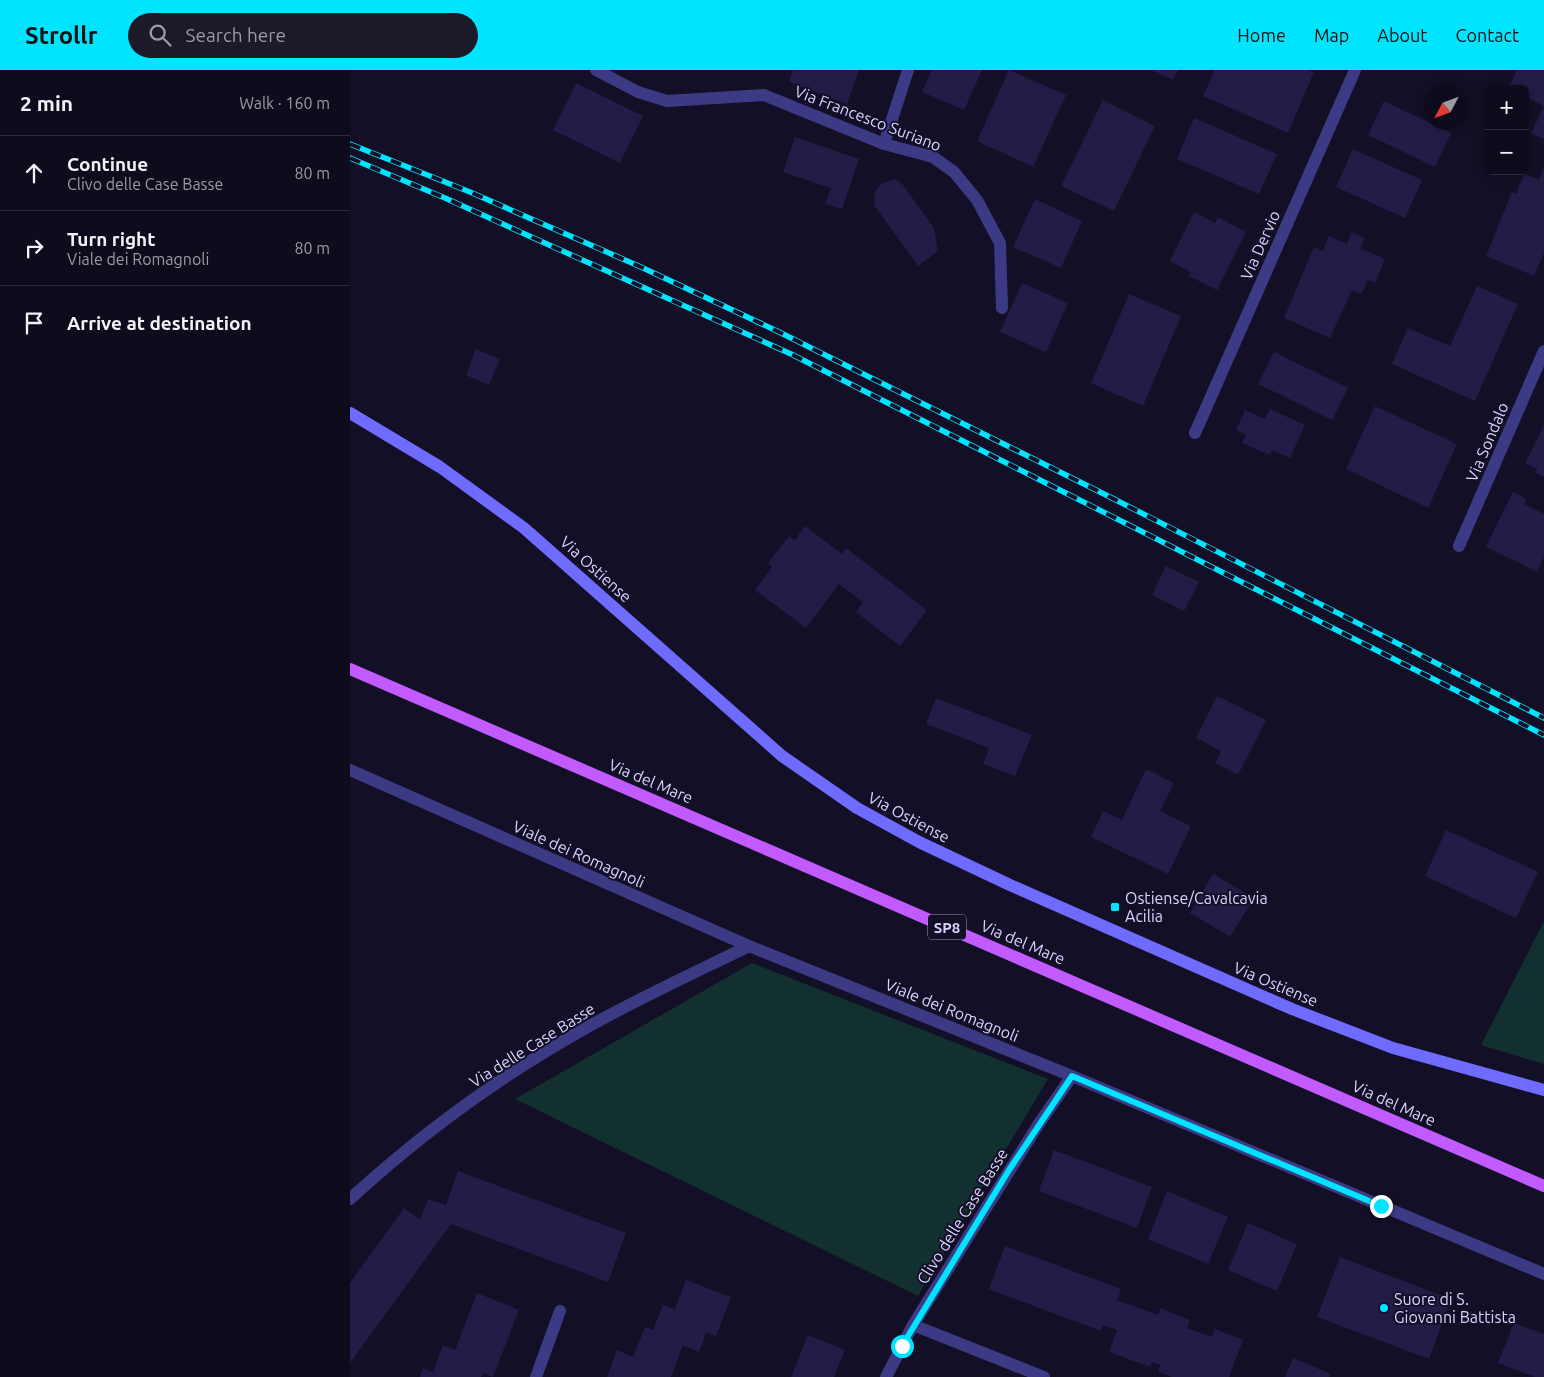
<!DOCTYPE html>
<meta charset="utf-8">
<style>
body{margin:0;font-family:Ubuntu,sans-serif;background:#1c1929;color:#f1f3f6}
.controls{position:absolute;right:15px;top:15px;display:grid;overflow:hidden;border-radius:8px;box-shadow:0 2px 12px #0003}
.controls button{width:45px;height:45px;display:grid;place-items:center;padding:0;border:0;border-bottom:1px solid #2e2b3b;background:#0e0b1c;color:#f1f3f6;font:25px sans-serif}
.compass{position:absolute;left:1074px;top:15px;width:45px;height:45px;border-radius:50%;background:#0e0b1c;box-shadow:0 2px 12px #0003;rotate:229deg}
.stop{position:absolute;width:15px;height:15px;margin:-11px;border:4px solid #00e5ff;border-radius:50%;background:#fff}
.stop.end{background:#00e5ff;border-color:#fff;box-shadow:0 1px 5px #0008}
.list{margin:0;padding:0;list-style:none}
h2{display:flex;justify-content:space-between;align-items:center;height:65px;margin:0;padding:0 20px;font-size:21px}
h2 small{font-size:16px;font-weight:400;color:#9b9ba3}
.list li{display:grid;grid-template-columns:32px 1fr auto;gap:15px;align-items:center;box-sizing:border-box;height:75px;padding:0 20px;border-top:1px solid #2e2b3b}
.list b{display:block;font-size:19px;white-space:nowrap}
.list p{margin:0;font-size:16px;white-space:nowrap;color:#9b9ba3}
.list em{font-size:16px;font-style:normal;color:#9b9ba3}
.icon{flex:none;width:28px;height:28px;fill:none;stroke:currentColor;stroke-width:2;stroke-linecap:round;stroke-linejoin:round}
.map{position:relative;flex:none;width:1194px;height:1307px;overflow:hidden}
header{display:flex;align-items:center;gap:30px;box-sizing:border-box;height:70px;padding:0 25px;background:#00e5ff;color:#111}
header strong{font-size:24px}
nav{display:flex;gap:28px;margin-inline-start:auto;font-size:18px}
.search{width:350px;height:45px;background:#1c1929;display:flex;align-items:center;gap:12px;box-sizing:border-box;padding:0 18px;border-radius:28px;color:#9b9ba3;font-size:19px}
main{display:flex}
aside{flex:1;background:#0e0b1c}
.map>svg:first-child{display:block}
.green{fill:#12302f}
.building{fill:#241b47}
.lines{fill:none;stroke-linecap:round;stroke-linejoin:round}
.minor{stroke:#3d3a85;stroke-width:12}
.secondary{stroke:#6f6bff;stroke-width:12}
.primary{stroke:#c25bff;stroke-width:12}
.rail-casing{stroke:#00e5ff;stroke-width:5.5}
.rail{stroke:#130f26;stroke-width:4;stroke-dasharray:11;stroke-linecap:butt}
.route{stroke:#00e5ff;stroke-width:6}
.poi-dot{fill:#00e5ff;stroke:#130f26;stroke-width:2}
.labels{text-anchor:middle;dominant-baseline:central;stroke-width:4;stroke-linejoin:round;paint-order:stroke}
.shield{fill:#130f26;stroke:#9e99be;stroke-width:1}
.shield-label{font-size:15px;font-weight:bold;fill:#d9d4ff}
.street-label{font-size:16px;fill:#d9d4ff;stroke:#130f26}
.poi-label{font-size:16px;fill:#d9d4ff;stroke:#130f26;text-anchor:start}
</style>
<header>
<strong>Strollr</strong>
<div class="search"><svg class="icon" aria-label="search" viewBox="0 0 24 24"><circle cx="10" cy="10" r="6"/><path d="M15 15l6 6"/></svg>Search here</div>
<nav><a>Home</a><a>Map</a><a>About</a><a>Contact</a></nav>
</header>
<main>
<aside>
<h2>2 min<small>Walk · 160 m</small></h2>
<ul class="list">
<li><svg class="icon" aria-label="ahead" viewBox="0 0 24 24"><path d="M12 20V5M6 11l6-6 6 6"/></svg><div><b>Continue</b><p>Clivo delle Case Basse</p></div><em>80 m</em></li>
<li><svg class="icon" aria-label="right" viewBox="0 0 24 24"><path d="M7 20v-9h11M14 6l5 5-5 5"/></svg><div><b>Turn right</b><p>Viale dei Romagnoli</p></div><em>80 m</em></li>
<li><svg class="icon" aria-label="arrive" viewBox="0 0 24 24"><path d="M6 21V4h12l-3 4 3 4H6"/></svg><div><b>Arrive at destination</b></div></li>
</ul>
</aside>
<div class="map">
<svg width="1194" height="1307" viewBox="0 0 1194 1307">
<rect width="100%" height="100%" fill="#130f26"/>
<!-- green -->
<g class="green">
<path d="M1194,851V994L1131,975Z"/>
<path d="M402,893L698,1009L568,1226L165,1029Z"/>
</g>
<!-- building -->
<g class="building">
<path d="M443,0H509L497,34L439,12Z"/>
<path d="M582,0H632L614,40L572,22Z"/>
<path d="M659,0L716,25L683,97L627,71Z"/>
<path d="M802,0H828L823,10Z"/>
<path d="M865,0H958L964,2L938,63L853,26Z"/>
<path d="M1167,0H1194V69L1181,63L1194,36L1175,27V19H1158Z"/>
<path d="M226,13L293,46L270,93L203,60Z"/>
<path d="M753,30L805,56L764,141L711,116Z"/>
<path d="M1034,31L1101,63L1085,97L1018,65Z"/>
<path d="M844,48L927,84L909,124L827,89Z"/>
<path d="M445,67L509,89L492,139L475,134L481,118L433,102Z"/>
<path d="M1003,79L1072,110L1055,148L986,117Z"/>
<path d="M1194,98V183L1184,206L1136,186L1162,122L1166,124L1174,104L1189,110Z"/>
<path d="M545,109L553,115L584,158L588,181L568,196L524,135L525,121L531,114Z"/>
<path d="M685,129L732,151L711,198L663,177Z"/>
<path d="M844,142L865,153L868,147L896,162L867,220L839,206L841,202L820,191Z"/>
<path d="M1002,162L1015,168L1010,178L1035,189L1025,213L1018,210L1011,224L1002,220L980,268L934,248L964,177L973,181L979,166L997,174Z"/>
<path d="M672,213L718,233L696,282L650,262Z"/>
<path d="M1127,216L1168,234L1125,331L1042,294L1058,258L1100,276Z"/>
<path d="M779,224L831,246L793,336L741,313Z"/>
<path d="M126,279L150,289L139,315L116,305Z"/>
<path d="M924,282L998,318L982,350L908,314Z"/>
<path d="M1025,336L1107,374L1078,438L996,399Z"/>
<path d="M920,339L955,355L940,388L922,380L920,385L892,373L896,365L886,360L895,340L915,349Z"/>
<path d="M1194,355V407L1186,403L1187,399L1175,393Z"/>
<path d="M1163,422L1177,429L1174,434L1194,444V487L1187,502L1136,477Z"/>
<path d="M455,456L492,484L496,478L577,540L550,576L506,542L513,532L489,514L456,558L405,520L422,497L418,493L439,466L445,470Z"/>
<path d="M816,496L849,512L834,541L802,525Z"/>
<path d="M867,626L916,650L888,705L865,693L871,681L846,668Z"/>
<path d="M586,628L682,665L665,706L633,694L639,678L576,654Z"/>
<path d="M796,699L824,713L810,741L841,756L818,804L741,767L753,741L772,750Z"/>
<path d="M1096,760L1188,802L1166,848L1075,806Z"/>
<path d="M863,804L904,828L880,867L840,843Z"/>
<path d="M704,1080L802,1117L787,1158L689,1121Z"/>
<path d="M108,1101L276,1163L258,1212L101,1154L0,1293V1213L54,1138L70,1150L78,1129L96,1135Z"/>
<path d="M817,1121L878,1147L858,1194L798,1169Z"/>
<path d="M898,1153L947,1174L927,1221L878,1200Z"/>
<path d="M655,1176L771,1219L767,1230L808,1245L810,1238L840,1250L837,1258L862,1267L865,1259L893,1270L879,1307H822L808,1302L810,1295L802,1292L800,1297L759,1282L767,1260L753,1255L751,1261L639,1219Z"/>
<path d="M990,1187L1101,1229L1079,1289L967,1247Z"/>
<path d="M336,1210L381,1227L366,1266L356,1263L349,1282L333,1275L321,1307H257L267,1280L283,1287L295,1257L303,1260L313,1235L325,1239Z"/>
<path d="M127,1223L169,1240L143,1307L133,1303L131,1307H70L73,1298L83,1302L93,1275L105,1280Z"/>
<path d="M1164,1253L1194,1264V1307H1185L1148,1293Z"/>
<path d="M458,1265L495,1280L484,1307H441Z"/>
<path d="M943,1288L981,1304L979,1307H935Z"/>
</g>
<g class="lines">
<!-- minor -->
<g class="minor">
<path d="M246,0L288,22L317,31L414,25L534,74L583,87L604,102L627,130L650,173L652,238"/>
<path d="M534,74L558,0"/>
<path d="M845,363L1005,0"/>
<path d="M1109,476L1194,281"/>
<path d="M0,700L399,876L722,1006L1194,1204"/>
<path d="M0,1129C73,1062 156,1002 243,954C294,926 346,902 399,876"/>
<path d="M563,1255L694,1307"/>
<path d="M186,1307L210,1241"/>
<path d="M536,1307L563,1255L688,1055L722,1006"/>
</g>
<!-- secondary -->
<path class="secondary" d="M0,343L90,397L174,458L432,686L507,738L569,772L660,815L942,939L1043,978L1194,1020"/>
<!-- primary -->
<path class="primary" d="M0,599L1194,1116"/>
<defs>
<g id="rail">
<path d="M0,74L120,122L291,197L427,261L760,427L1194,648"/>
<path d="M0,88L95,128L441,284L1194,665"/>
</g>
</defs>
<!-- rail casing -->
<use href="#rail" class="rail-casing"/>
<!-- rail -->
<use href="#rail" class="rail"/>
</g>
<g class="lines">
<!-- route -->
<path class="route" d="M552,1276L659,1100L722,1006L1031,1136"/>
</g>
<!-- markers -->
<g class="poi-dot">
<rect x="760" y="832" width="10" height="10" rx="2.5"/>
<circle cx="1034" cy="1238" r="5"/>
</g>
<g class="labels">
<!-- shield labels -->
<rect class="shield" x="578" y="844.5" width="38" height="25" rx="4"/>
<g class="shield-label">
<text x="597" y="857">SP8</text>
</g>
<!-- street labels -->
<g class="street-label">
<text transform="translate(518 48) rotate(21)">Via Francesco Suriano</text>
<text transform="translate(910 175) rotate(-66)">Via Dervio</text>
<text transform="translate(1137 372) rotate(-67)">Via Sondalo</text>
<text transform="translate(246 499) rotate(42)">Via Ostiense</text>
<text transform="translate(301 711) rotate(23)">Via del Mare</text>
<text transform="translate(559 747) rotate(28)">Via Ostiense</text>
<text transform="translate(229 784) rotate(24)">Viale dei Romagnoli</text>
<text transform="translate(673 872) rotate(23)">Via del Mare</text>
<text transform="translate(926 914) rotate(23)">Via Ostiense</text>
<text transform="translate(602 940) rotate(22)">Viale dei Romagnoli</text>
<text transform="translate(182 975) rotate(-32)">Via delle Case Basse</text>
<text transform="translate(1044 1033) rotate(24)">Via del Mare</text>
<text transform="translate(612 1146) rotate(-58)">Clivo delle Case Basse</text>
</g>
<!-- poi labels -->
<g class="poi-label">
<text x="775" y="828">Ostiense/Cavalcavia<tspan x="775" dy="18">Acilia</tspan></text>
<text x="1044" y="1229">Suore di S.<tspan x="1044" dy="18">Giovanni Battista</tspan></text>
</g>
</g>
</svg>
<div class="controls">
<button>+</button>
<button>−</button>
</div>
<svg class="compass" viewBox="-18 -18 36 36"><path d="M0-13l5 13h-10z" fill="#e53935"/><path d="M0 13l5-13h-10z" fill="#9b9ba3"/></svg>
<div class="stop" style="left:552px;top:1276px"></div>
<div class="stop end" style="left:1031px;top:1136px"></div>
</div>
</main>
